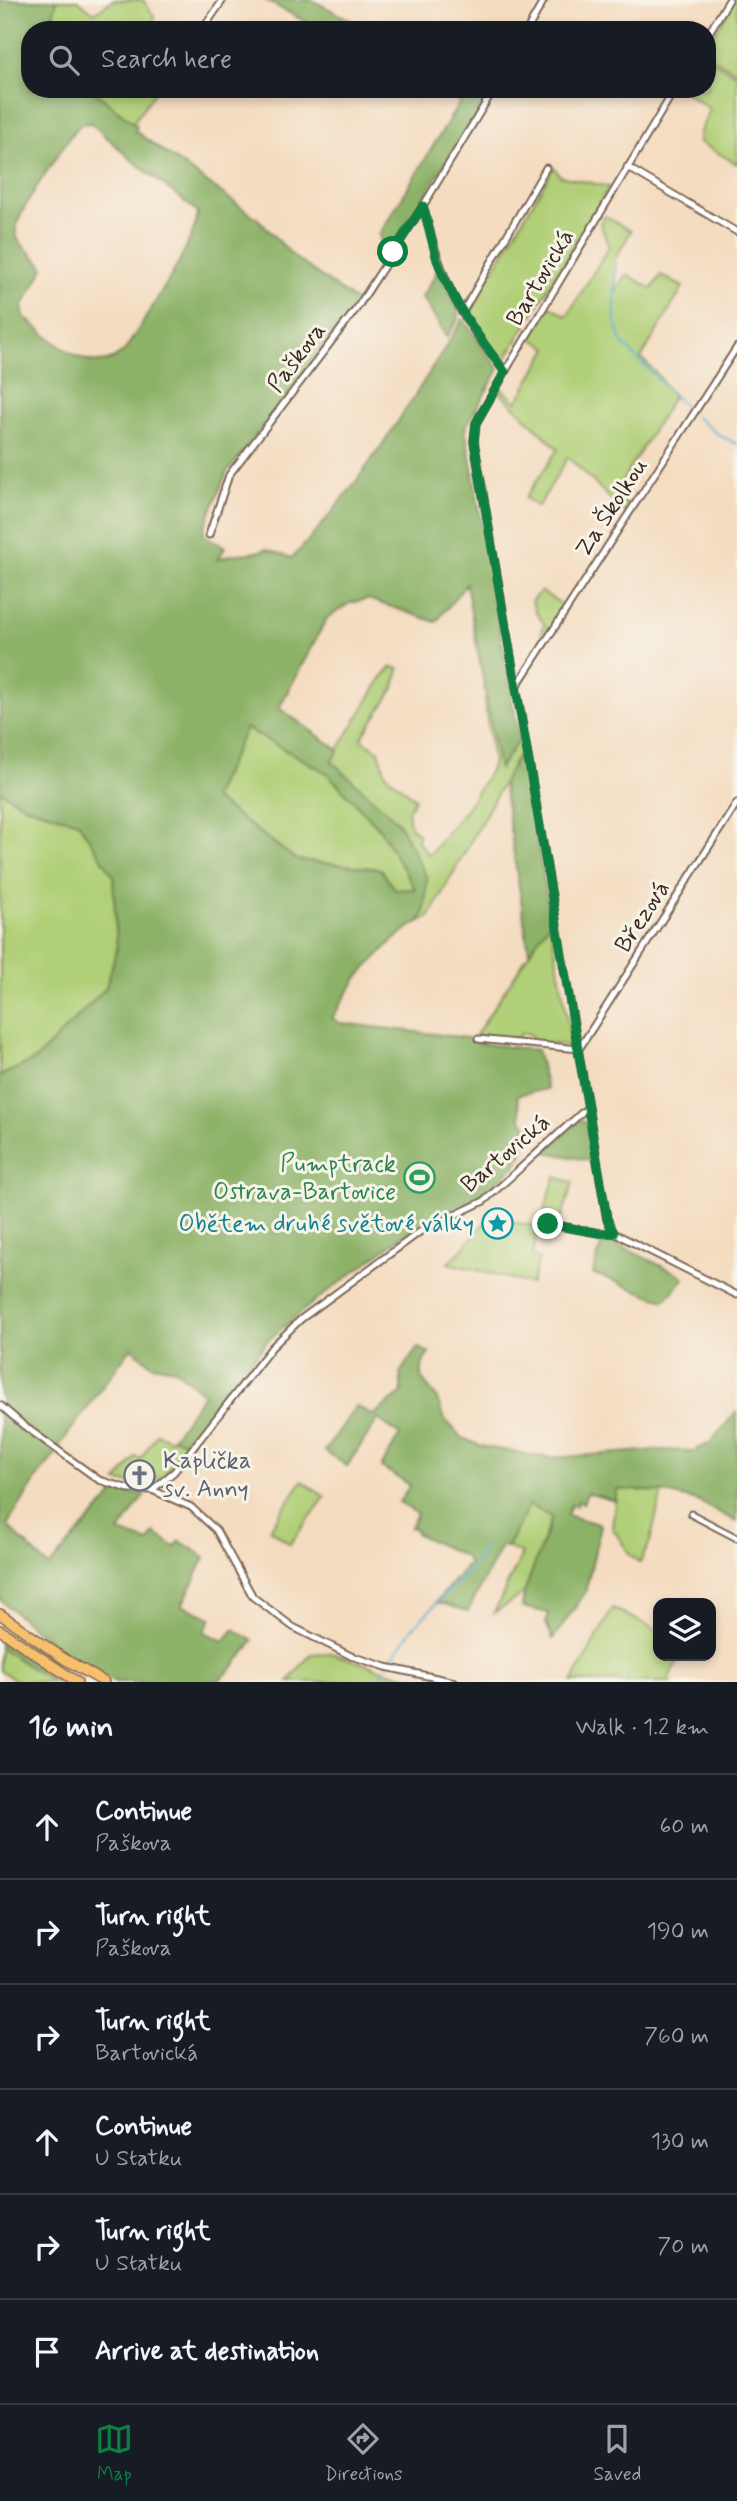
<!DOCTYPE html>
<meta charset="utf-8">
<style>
body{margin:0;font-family:Mynerve,sans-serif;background:#242831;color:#f1f3f6}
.controls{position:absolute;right:21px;bottom:21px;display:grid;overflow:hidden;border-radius:14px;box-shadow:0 4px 10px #0003}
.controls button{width:63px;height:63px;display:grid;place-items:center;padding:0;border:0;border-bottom:2px solid #363941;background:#171b24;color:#f1f3f6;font:35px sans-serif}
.stop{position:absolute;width:21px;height:21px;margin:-16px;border:5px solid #0b8043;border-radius:50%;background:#fff}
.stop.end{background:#0b8043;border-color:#fff;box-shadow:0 2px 7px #0008}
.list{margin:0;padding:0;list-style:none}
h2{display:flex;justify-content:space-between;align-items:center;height:91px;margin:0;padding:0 28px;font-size:30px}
h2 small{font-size:23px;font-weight:400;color:#9ea1a6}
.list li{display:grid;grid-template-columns:46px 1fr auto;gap:21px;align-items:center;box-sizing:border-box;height:105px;padding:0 28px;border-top:2px solid #363941}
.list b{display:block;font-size:26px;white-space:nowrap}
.list p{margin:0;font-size:23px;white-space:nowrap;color:#9ea1a6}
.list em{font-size:23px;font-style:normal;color:#9ea1a6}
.icon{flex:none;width:38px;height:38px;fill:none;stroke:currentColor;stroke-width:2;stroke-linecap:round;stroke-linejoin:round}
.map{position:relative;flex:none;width:737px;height:1682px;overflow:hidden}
.search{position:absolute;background:#171b24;box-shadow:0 4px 10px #0003;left:21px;right:21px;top:21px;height:77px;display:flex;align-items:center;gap:18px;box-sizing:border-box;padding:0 24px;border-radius:28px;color:#9ea1a6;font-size:26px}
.sheet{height:721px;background:#171b24}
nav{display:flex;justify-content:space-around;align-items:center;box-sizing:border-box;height:98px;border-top:2px solid #363941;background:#171b24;font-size:19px;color:#9ea1a6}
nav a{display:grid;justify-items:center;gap:4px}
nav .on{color:#0b8043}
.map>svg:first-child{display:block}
.green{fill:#b0cf77;stroke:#767c4a;stroke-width:2}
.forest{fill:#8cb268;stroke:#646e43;stroke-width:2;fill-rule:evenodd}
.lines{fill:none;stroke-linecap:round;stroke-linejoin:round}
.stream{stroke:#58acd4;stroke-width:2}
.minor-casing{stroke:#7c6857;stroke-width:9}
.trunk-casing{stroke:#7c6857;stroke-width:12}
.minor{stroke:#fff;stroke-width:5}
.trunk{stroke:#f8bf6c;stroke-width:9}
.route{stroke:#0b8043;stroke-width:9}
.labels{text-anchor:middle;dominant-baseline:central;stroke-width:6;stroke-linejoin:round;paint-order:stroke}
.street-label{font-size:24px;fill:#3b2a1e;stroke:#f7f3e8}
.leisure-label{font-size:24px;fill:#27864d;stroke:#f7f3e8;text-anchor:end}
.culture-label{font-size:24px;fill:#0d838f;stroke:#f7f3e8;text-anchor:end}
.worship-label{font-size:24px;fill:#5b616d;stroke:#f7f3e8;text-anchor:start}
</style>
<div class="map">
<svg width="737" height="1682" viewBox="0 0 737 1682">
<rect width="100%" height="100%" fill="#f7f3e8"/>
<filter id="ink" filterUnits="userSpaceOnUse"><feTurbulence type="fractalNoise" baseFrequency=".0143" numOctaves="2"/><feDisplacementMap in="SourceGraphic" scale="14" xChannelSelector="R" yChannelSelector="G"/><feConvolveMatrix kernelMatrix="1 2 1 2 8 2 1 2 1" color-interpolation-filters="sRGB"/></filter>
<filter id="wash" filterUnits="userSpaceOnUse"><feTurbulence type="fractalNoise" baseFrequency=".00686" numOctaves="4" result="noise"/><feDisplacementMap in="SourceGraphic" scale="28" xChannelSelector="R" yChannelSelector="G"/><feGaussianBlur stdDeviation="1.57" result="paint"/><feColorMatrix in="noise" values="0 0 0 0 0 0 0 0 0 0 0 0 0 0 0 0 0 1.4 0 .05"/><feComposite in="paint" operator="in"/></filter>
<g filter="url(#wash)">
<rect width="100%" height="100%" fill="#f4dcc0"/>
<!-- green -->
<g class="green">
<path d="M57,0H78L94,13L113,0H143L155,18L147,30H49Z"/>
<path d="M735,0H737V72L707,55V46Z"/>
<path d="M707,58L737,75V164L699,142V134L710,109L684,92V89H707Z"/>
<path d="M91,89H157L133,123Z"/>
<path d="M554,167L560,176L609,187L503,363L467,314Z"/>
<path d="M605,216L631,231L615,259L616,291L627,274L652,289L661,275L683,287L641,358L658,375L673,397L615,493L630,508L626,514L568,457L538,507L525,498L558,449L499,392L502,389L517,402L548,348L531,338L550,306L567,316L609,247L600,223Z"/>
<path d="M541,591L566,607L545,639L541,633L545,625L535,611L532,600Z"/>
<path d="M392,667L399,669L394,688L361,739L379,751L386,775L415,798L408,811L410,826L418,834V842L429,855L467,808L491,769L493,761L484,700L486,697L499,768L519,739L521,750L429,917L419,922L424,911L427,878L398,823L331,761L381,679Z"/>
<path d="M245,728L327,773L379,828L416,889L396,890L380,869L297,860L213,798Z"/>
<path d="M0,791L25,806L78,822L113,875L117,948L106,988L35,1060L0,1076Z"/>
<path d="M550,921L572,1046L536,1042L529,1034L522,1033L515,1040L476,1035Z"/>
<path d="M555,1177L573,1182L562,1217L544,1211Z"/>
<path d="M489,1217L539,1227L532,1256L539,1260L531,1284L448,1263L460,1252Z"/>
<path d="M157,1434L171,1440L173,1437L188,1444L162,1477L141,1485L117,1481L136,1457L140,1460Z"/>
<path d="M302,1481L325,1497L290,1544L270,1529Z"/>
<path d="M617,1489L662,1492L650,1542L640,1563L630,1555L612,1527Z"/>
<path d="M529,1505L552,1517L524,1593L494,1613L522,1554L507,1547Z"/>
<path d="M613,1608L658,1631V1656H680L668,1680L671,1682H572Z"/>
<path d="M0,1647L53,1682H19L0,1671Z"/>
<path d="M331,1653L392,1673L439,1682H288L311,1654Z"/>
</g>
<!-- forest -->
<g class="forest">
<path d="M0,0H57L49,30H30V89H91L137,126L135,131L258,219L294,257L357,302L309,367L227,472L204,528V535L225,547L218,560C232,551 251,556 266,549L292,558C359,488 411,402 463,319L499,369L465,428L519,739L499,769L466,584L436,622L368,599L350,603L327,618L279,708L337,749L339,751L331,761L398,822L427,878L424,913L419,922L407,929L389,944L357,978L332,1018L340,1023L476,1039L477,1043L537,1050L547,1089L517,1095L521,1118L528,1127L522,1154L514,1167L478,1197L419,1224L311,1304L267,1341L188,1444L173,1437L204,1394L175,1369L152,1365L131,1348L60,1445L56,1454L41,1472L7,1525L49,1567L115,1492L145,1494L119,1532L149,1542L154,1533L175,1547L180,1541L205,1557L182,1605L211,1618L204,1632L224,1641L234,1629L253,1641L235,1665L217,1682H115L49,1642L0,1599V1406L2,1399L0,1397V1076L35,1060L106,988L117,948L113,875L78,822L25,806L0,791ZM91,123L133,161L198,212C195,245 144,320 125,350C93,384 50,337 24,317L22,307L44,268C37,256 19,247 16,234C12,217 62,150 73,132L81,124ZM246,728L327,773L379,828L415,889L396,890L380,869L297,860L213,798Z"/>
<path d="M265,0H312L369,30H321Z"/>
<path d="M437,89H482L489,93L390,252L383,247L379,235L460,102Z"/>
<path d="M438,270L459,311L458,319L447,337L422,297Z"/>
<path d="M521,750L551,921L529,952L503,783Z"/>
<path d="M580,1120L587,1124L592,1161L545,1152Z"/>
<path d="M603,1238L681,1275L684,1279L665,1300C639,1294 618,1280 593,1274Z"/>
<path d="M418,1347L429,1353L423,1362L421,1378L437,1398L443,1417L461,1437L480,1446L550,1458L659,1450L695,1451L710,1443L737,1411V1522L698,1501L662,1492L617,1489L615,1501L587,1493L583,1503L578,1501L576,1506L571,1505L567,1515L601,1525L585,1593L553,1639L546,1623L549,1613L522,1607L524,1593L552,1517L529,1505L507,1547L501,1546L468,1611L436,1602L469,1563L464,1556L417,1534L414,1527L410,1528L417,1514L399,1502L410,1485L381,1467L400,1435L378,1419L347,1466L325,1451L356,1406L373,1415L402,1393L400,1373Z"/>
<path d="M0,1641L1,1642L60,1682H52L0,1647Z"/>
</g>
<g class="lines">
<!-- stream -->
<g class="stream">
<path d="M615,259V319L622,343L691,413"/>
<path d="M696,417L719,435L737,444"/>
<path d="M387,1665L412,1629L469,1570L486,1546"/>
<path d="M380,1682L385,1670"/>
</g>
</g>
</g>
<g filter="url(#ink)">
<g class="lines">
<defs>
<g id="minor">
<path d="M202,30L223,0"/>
<path d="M527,30L544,0"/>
<path d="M707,36L729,0"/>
<path d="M627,167L737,232"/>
<path d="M423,206C433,244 443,280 463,314C475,335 491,353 505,372"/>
<path d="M462,313L546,168"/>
<path d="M209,535L229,475L357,308L423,206L494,89"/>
<path d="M516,687L737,347"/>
<path d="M478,1039L579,1049L737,803"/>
<path d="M588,1107L607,1219L614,1233L737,1295"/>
<path d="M548,1224L599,1233H614"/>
<path d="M0,1405L23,1425L99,1480L129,1489L152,1490L191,1507L216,1530L253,1597L293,1627L351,1656L386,1667L455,1682"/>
<path d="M152,1490L174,1472L272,1347L301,1319L421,1231L484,1201L588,1107L474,441L476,423L505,372L675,89"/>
<path d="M691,1514L737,1538"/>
</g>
<g id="trunk">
<path d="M0,1614L63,1658L104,1682"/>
<path d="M0,1630L77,1682"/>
</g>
</defs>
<!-- minor casing -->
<use href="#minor" class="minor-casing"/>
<!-- trunk casing -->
<use href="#trunk" class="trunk-casing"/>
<!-- minor -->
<use href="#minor" class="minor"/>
<!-- trunk -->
<use href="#trunk" class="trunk"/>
</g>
</g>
<g class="lines" filter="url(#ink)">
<!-- route -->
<path class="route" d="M393,252L423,206C428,224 432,242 437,260C452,302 479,337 505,372L476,423L474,442L607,1219L614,1233H599L548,1224"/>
</g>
<!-- icons -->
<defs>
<symbol id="stadium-ring" viewBox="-11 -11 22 22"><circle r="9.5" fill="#f7f3e8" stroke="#2e9e5b" stroke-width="1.5"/><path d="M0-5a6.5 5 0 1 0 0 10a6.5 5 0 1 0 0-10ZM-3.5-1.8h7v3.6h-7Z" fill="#2e9e5b"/></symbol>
<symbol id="sight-ring" viewBox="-11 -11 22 22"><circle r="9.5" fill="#f7f3e8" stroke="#0f9aa8" stroke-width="1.5"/><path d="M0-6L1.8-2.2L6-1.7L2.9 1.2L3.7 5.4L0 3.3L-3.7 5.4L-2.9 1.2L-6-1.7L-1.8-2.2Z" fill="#0f9aa8"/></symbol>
<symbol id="church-ring" viewBox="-11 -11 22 22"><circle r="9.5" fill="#f7f3e8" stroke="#6b7280" stroke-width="1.5"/><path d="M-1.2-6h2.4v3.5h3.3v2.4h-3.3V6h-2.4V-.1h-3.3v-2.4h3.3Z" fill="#6b7280"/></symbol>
</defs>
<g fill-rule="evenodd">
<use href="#stadium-ring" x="402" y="1160" width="35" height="35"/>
<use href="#sight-ring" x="480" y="1206" width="35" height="35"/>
<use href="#church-ring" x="122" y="1458" width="35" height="35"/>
</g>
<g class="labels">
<!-- street labels -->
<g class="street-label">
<text transform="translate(541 278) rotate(-59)">Bartovická</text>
<text transform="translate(297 358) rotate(-53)">Paškova</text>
<text transform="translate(612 508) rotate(-57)">Za Školkou</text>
<text transform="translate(643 917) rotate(-57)">Březová</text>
<text transform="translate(506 1154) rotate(-40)">Bartovická</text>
</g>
<!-- leisure labels -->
<g class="leisure-label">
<text x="396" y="1164">Pumptrack<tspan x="396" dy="28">Ostrava-Bartovice</tspan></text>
</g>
<!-- culture labels -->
<g class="culture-label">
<text x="474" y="1224">Obětem druhé světové války</text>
</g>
<!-- worship labels -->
<g class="worship-label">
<text x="163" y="1461">Kaplička<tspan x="163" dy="28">sv. Anny</tspan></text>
</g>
</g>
</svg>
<div class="controls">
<button><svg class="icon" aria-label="layers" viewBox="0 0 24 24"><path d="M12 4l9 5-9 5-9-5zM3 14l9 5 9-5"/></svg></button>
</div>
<div class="stop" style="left:393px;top:252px"></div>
<div class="stop end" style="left:548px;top:1224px"></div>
<div class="search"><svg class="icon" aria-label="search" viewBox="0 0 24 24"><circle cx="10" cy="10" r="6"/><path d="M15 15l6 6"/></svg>Search here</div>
</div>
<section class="sheet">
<h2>16 min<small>Walk · 1.2 km</small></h2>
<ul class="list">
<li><svg class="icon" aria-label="ahead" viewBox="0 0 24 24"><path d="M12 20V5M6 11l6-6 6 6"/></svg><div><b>Continue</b><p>Paškova</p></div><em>60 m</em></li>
<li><svg class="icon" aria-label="right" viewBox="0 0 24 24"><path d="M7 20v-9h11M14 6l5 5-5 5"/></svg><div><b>Turn right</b><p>Paškova</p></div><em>190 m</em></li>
<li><svg class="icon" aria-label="right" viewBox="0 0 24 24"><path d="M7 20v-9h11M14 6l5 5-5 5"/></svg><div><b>Turn right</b><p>Bartovická</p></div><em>760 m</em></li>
<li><svg class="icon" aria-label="ahead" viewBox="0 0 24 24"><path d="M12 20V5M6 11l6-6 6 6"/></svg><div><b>Continue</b><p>U Statku</p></div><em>130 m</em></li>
<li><svg class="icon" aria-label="right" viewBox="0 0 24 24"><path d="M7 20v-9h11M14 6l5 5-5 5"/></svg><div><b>Turn right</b><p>U Statku</p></div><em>70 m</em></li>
<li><svg class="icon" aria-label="arrive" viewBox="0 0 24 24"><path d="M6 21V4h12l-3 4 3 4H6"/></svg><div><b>Arrive at destination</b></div></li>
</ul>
</section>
<nav>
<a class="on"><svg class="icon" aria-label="map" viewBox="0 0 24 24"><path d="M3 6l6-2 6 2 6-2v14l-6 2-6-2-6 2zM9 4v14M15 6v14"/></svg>Map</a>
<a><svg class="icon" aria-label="directions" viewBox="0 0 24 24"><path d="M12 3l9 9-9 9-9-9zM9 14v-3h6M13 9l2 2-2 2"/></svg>Directions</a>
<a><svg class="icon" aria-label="saved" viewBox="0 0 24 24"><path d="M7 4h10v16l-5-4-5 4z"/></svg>Saved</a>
</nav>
